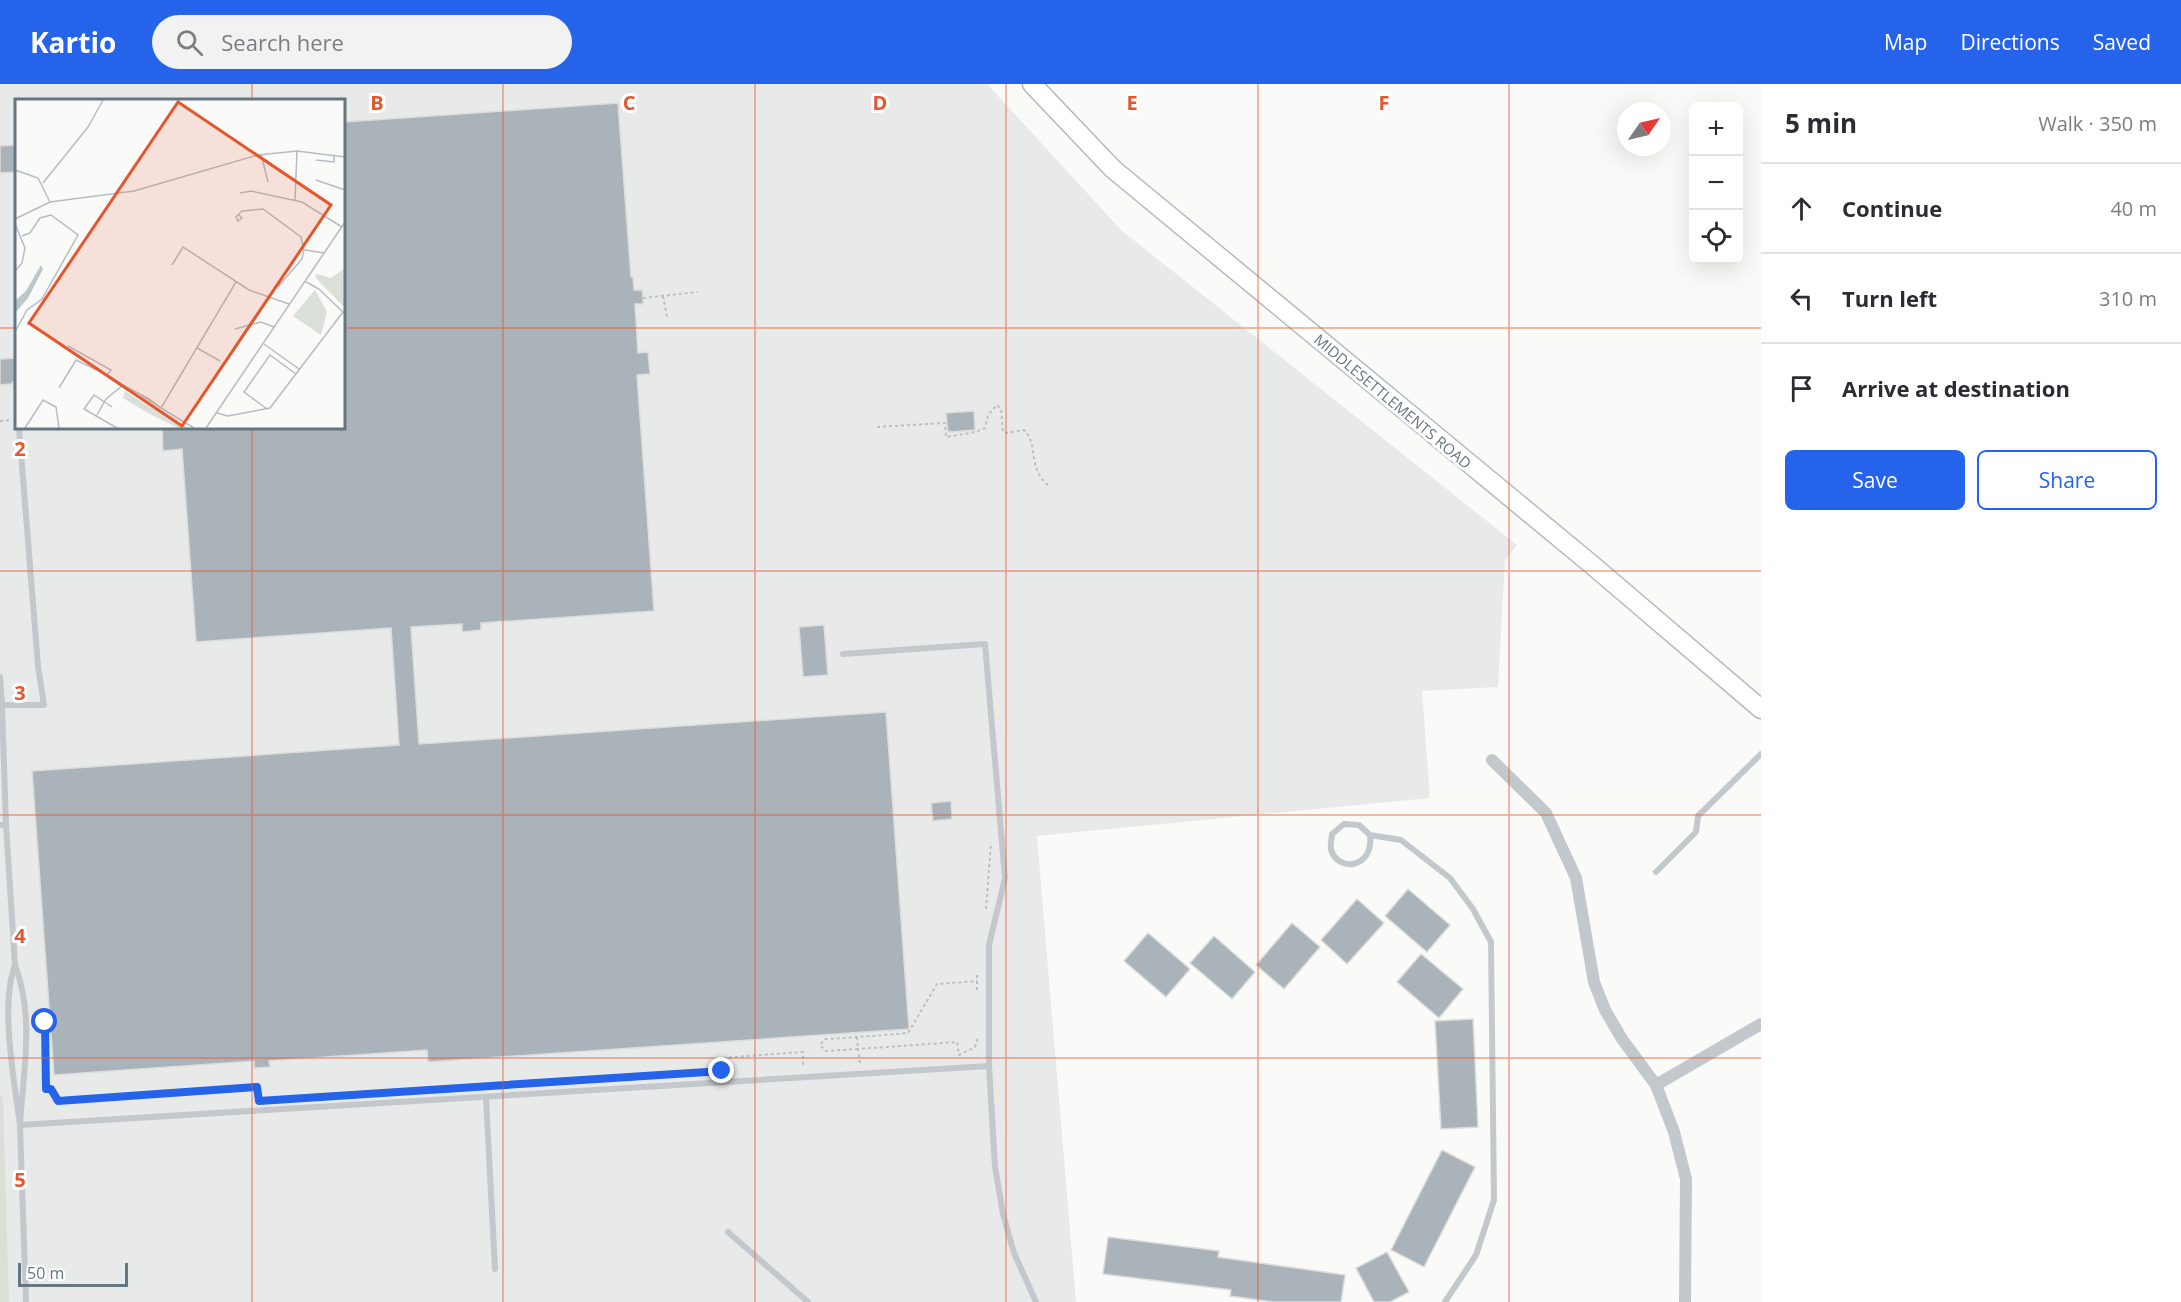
<!DOCTYPE html>
<meta charset="utf-8">
<style>
body{margin:0;font-family:"Open Sans",sans-serif;background:#f2f2f3;color:#2b2b33}
.controls{position:absolute;right:18px;top:18px;display:grid;overflow:hidden;border-radius:9px;box-shadow:0 6px 24px #0002}
.controls button{width:54px;height:54px;display:grid;place-items:center;padding:0;border:0;border-bottom:2px solid #e1e1e2;background:#fff;color:#2b2b33;font:30px sans-serif}
.compass{position:absolute;left:1617px;top:18px;width:54px;height:54px;border-radius:50%;background:#fff;box-shadow:0 6px 24px #0002;rotate:56deg}
.scale{position:absolute;left:18px;bottom:15px;width:110px;box-sizing:border-box;padding-left:6px;border:3px solid #657683;border-top:0;font-size:16px;line-height:21px;white-space:nowrap;color:#657683;-webkit-text-stroke:4px #fff;paint-order:stroke}
.stop{position:absolute;width:18px;height:18px;margin:-14px;border:4px solid #2563eb;border-radius:50%;background:#fff}
.stop.end{background:#2563eb;border-color:#fff;box-shadow:0 2px 6px #0008}
.list{margin:0;padding:0;list-style:none}
h2{display:flex;justify-content:space-between;align-items:center;height:78px;margin:0;padding:0 24px;font-size:26px}
h2 small{font-size:20px;font-weight:400;color:#7c7c81}
.list li{display:grid;grid-template-columns:39px 1fr auto;gap:18px;align-items:center;box-sizing:border-box;height:90px;padding:0 24px;border-top:2px solid #e1e1e2}
.list b{display:block;font-size:22px;white-space:nowrap}
.list em{font-size:20px;font-style:normal;color:#7c7c81}
.actions{display:flex;gap:12px;padding:18px 24px}
.actions a{flex:1;padding:14px 0;border:2px solid #2563eb;border-radius:9px;text-align:center;font-size:21px;color:#2563eb}
.actions .main{background:#2563eb;color:#fff}
.icon{flex:none;width:33px;height:33px;fill:none;stroke:currentColor;stroke-width:2;stroke-linecap:round;stroke-linejoin:round}
.map{position:relative;flex:none;width:1761px;height:1218px;overflow:hidden}
header{display:flex;align-items:center;gap:36px;box-sizing:border-box;height:84px;padding:0 30px;background:#2563eb;color:#fff}
header strong{font-size:28px}
nav{display:flex;gap:33px;margin-inline-start:auto;font-size:21px}
.search{width:420px;height:54px;background:#f2f2f3;display:flex;align-items:center;gap:15px;box-sizing:border-box;padding:0 21px;border-radius:33px;color:#7c7c81;font-size:22px}
main{display:flex}
aside{flex:1;background:#fff}
.map>svg:first-child{display:block}
.built{fill:#e8e9e9;fill-rule:evenodd}
.green{fill:#dadfd7}
.building{fill:#aab3b9;stroke:#dcdcda;stroke-width:1.5}
.lines{fill:none;stroke-linecap:round;stroke-linejoin:round}
.secondary-casing{stroke:#b3babf;stroke-width:21}
.path{stroke:#bbbfc2;stroke-width:2;stroke-dasharray:3 3;stroke-linecap:butt}
.lane{stroke:#c3c8cc;stroke-width:6}
.street{stroke:#c3c8cc;stroke-width:12}
.secondary{stroke:#fff;stroke-width:18}
.route{stroke:#2563eb;stroke-width:8}
.grid{fill:none;stroke:#e4572e;stroke-width:1.5;stroke-opacity:0.55}
.labels{text-anchor:middle;dominant-baseline:central;stroke-width:6;stroke-linejoin:round;paint-order:stroke}
.street-label{font-size:15px;fill:#657683;stroke:#fff}
.inset-road{fill:none;stroke:#b5bdc2;stroke-width:1.5}
.view{fill:#e4572e;fill-opacity:0.15;stroke:#e4572e;stroke-width:3}
.inset-edge{fill:none;stroke:#657683;stroke-width:3}
.grid-label{font-size:20px;text-anchor:middle;font-weight:bold;fill:#e4572e;stroke:#fff;stroke-width:6;stroke-linejoin:round;paint-order:stroke}
</style>
<header>
<strong>Kartio</strong>
<div class="search"><svg class="icon" aria-label="search" viewBox="0 0 24 24"><circle cx="10" cy="10" r="6"/><path d="M15 15l6 6"/></svg>Search here</div>
<nav><a>Map</a><a>Directions</a><a>Saved</a></nav>
</header>
<main>
<div class="map">
<svg width="1761" height="1218" viewBox="0 0 1761 1218">
<rect width="100%" height="100%" fill="#fafaf8"/>
<!-- built -->
<path class="built" d="M0,0H987L1121,146L1517,461L1505,476L1498,603L1422,607L1430,714L1037,752L1076,1218H0ZM16,16H344V344H16Z"/>
<!-- green -->
<path class="green" d="M0,1011L3,1014L9,1218H0Z"/>
<!-- building -->
<g class="building">
<path d="M618,19L631,193H633L634,206H642L643,214V220H635L638,269L648,268L650,290L637,291L654,527L481,539V546L462,548V540L411,543L419,660L886,628L909,945L428,978L427,966L269,977L270,983L254,984V977L54,991L32,687L399,661L391,544L196,558L182,365L163,367L162,344H344V38Z"/>
<path d="M16,61V88L0,89V62Z"/>
<path d="M16,274V295L11,300L0,301V275Z"/>
<path d="M974,327L975,346L948,348L946,329Z"/>
<path d="M824,541L828,591L803,593L799,543Z"/>
<path d="M951,717L952,735L933,737L931,719Z"/>
<path d="M1408,805L1450,841L1427,868L1385,832Z"/>
<path d="M1357,815L1384,839L1347,880L1321,856Z"/>
<path d="M1292,839L1320,863L1284,905L1256,881Z"/>
<path d="M1148,849L1190,885L1166,913L1124,877Z"/>
<path d="M1214,852L1255,888L1232,915L1190,879Z"/>
<path d="M1421,870L1463,905L1439,934L1397,898Z"/>
<path d="M1473,935L1478,1043L1441,1045L1435,937Z"/>
<path d="M1442,1066L1475,1083L1424,1183L1391,1166Z"/>
<path d="M1108,1153L1219,1167L1218,1173L1345,1191L1341,1218H1273L1230,1212L1231,1206L1103,1190Z"/>
<path d="M1387,1168L1409,1208L1390,1218H1374L1356,1184Z"/>
</g>
<g class="lines">
<defs>
<path id="secondary" d="M1032,0L1113,85L1591,480L1761,625"/>
</defs>
<!-- secondary casing -->
<use href="#secondary" class="secondary-casing"/>
<!-- path -->
<g class="path">
<path d="M663,212L667,233"/>
<path d="M643,214L698,208"/>
<path d="M0,337L12,336"/>
<path d="M877,343L945,339L946,353L976,348L985,344L988,331L997,321L1001,325L1003,348L1006,349L1024,346C1039,360 1027,384 1048,401"/>
<path d="M986,825L991,759"/>
<path d="M977,906V890"/>
<path d="M45,938L47,1005H51L58,1017L257,1003L259,1016"/>
<path d="M857,953L858,965L826,967L820,961L825,955C853,954 880,951 908,949L937,900L977,897"/>
<path d="M860,979L858,965L957,958L959,971L975,963L978,953"/>
<path d="M719,987H722L721,974L803,968V982"/>
</g>
<!-- lane -->
<g class="lane">
<path d="M16,300V303"/>
<path d="M843,570L985,560L1005,794L989,861V982L995,1083L1003,1130L1014,1169L1036,1218"/>
<path d="M0,593L2,621H44L38,582L19,344"/>
<path d="M0,741H6L2,621"/>
<path d="M6,741L15,881C35,934 23,987 20,1041C14,996 0,921 15,881"/>
<path d="M1370,751C1374,786 1336,788 1331,765C1330,761 1332,754 1332,750L1344,740L1359,741L1370,751L1401,756L1450,794L1473,825L1491,858L1494,1116L1476,1171L1445,1218"/>
<path d="M1656,788L1696,748L1698,732L1761,670"/>
<path d="M486,1014L495,1185"/>
<path d="M728,1148L808,1218"/>
<path d="M26,1218L20,1041L989,982"/>
</g>
<!-- street -->
<g class="street">
<path d="M1492,676L1546,729L1576,794L1594,898L1605,926L1622,955L1656,1001L1674,1048L1686,1095L1685,1218"/>
<path d="M1656,1001L1761,940"/>
</g>
<!-- secondary -->
<use href="#secondary" class="secondary"/>
</g>
<g class="lines">
<!-- route -->
<path class="route" d="M45,938L46,1005H51L58,1017L257,1003L259,1017L722,987"/>
</g>
<!-- grid -->
<path class="grid" d="M252,0V16M503,0V1218M755,0V1218M1006,0V1218M1258,0V1218M1509,0V1218M0,244H16M344,244H1761M252,344V1218M0,487H1761M0,731H1761M0,974H1761"/>
<g class="labels">
<!-- street labels -->
<g class="street-label">
<text transform="translate(1393 317) rotate(40)">MIDDLESETTLEMENTS ROAD</text>
</g>
</g>
<!-- overview -->
<g transform="translate(15 15)">
<rect width="330" height="330" fill="#fafaf8"/>
<path d="M330,169V209L300,178L302,175L316,179ZM300,191L312,213L306,236L278,217ZM110,292L130,305L174,329H163L131,313L108,299Z" fill="#dadfd7"/>
<path d="M26,166L28,170L13,199L0,214V202L11,192Z" fill="#bbc7cb"/>
<path class="inset-road" d="M246,55L253,83M301,61L319,63V56M0,71L23,79L35,103M301,81L330,91M28,84L73,28L88,1M225,94L236,92L287,103L327,128M280,101L282,52M224,116L227,119L223,122L221,118L227,112L248,110L286,138L289,151L287,160L263,188M0,120L35,103L119,92L243,56L282,52L330,58M0,125L10,149L7,164L0,172M290,151L310,154M157,166L168,148L234,191L274,205M291,183L304,190L330,215M220,230L246,223L259,228M0,233L12,211L27,200L63,136L36,116L25,119L15,134L7,137M249,245L284,270M182,249L205,262M108,286L134,300L146,309L126,296M44,289L61,261L92,276L96,271L53,247M97,308L79,296L69,310L102,329M252,310L229,293L255,256L281,275M202,314L213,317L255,309L328,213M82,316L91,300L108,286L93,276M10,329L28,301L41,308L44,329M179,329L146,309L221,183M191,329L330,123"/>
<path class="view" d="M163,3L316,106L167,327L14,224Z"/>
<rect width="330" height="330" class="inset-edge"/>
</g>
<g class="grid-label">
<text x="377" y="26">B</text>
<text x="629" y="26">C</text>
<text x="880" y="26">D</text>
<text x="1132" y="26">E</text>
<text x="1384" y="26">F</text>
<text x="20" y="372">2</text>
<text x="20" y="616">3</text>
<text x="20" y="859">4</text>
<text x="20" y="1103">5</text>
</g>
</svg>
<div class="controls">
<button>+</button>
<button>−</button>
<button><svg class="icon" aria-label="locate" viewBox="0 0 24 24"><circle cx="12" cy="12" r="6"/><path d="M12 2v4M12 18v4M2 12h4M18 12h4"/></svg></button>
</div>
<svg class="compass" viewBox="-18 -18 36 36"><path d="M0-13l5 13h-10z" fill="#e53935"/><path d="M0 13l5-13h-10z" fill="#7c7c81"/></svg>
<div class="scale">50 m</div>
<div class="stop" style="left:45px;top:938px"></div>
<div class="stop end" style="left:722px;top:987px"></div>
</div>
<aside>
<h2>5 min<small>Walk · 350 m</small></h2>
<ul class="list">
<li><svg class="icon" aria-label="ahead" viewBox="0 0 24 24"><path d="M12 20V5M6 11l6-6 6 6"/></svg><div><b>Continue</b></div><em>40 m</em></li>
<li><svg class="icon" aria-label="left" viewBox="0 0 24 24"><path d="M17 20v-9H6M10 6l-5 5 5 5"/></svg><div><b>Turn left</b></div><em>310 m</em></li>
<li><svg class="icon" aria-label="arrive" viewBox="0 0 24 24"><path d="M6 21V4h12l-3 4 3 4H6"/></svg><div><b>Arrive at destination</b></div></li>
</ul>
<div class="actions"><a class="main">Save</a><a>Share</a></div>
</aside>
</main>
